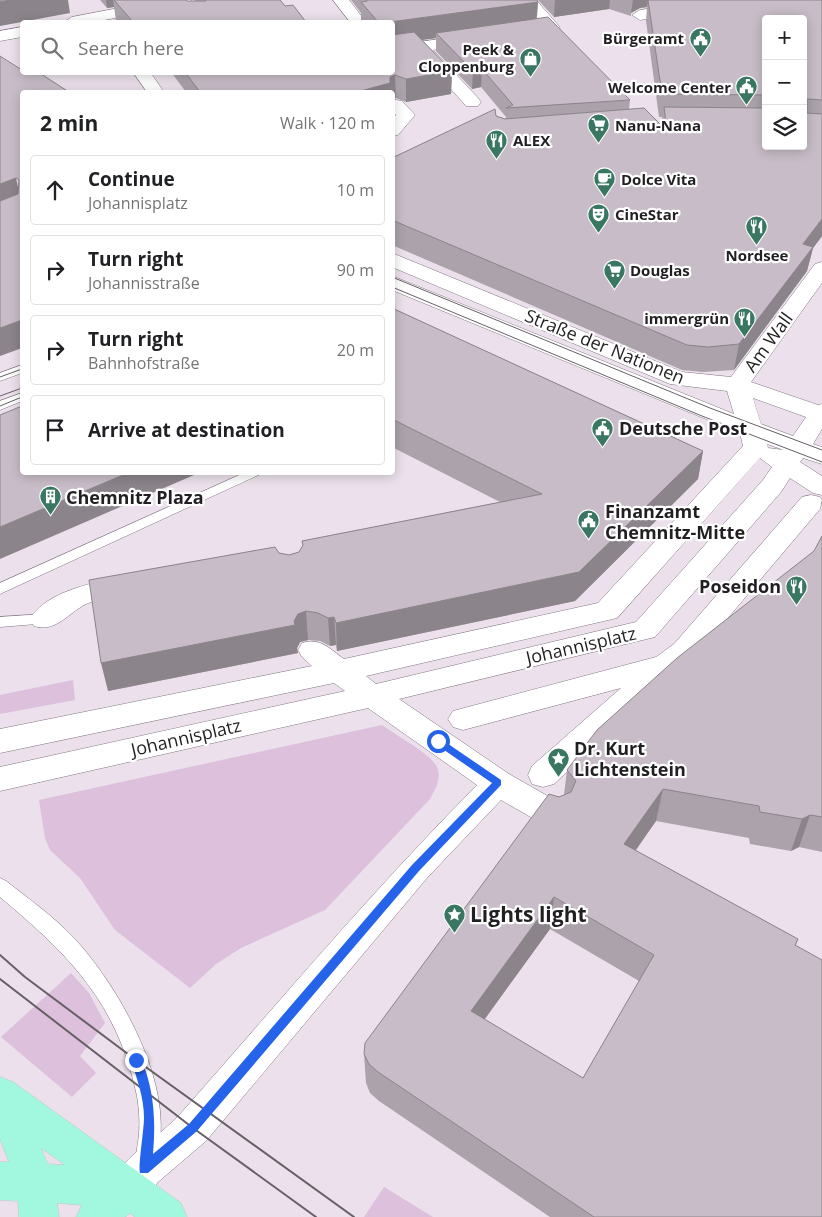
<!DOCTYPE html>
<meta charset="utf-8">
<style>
body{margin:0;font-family:"Open Sans",sans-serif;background:#f2f2f2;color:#202124}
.controls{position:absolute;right:15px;top:15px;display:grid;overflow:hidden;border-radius:5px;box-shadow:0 2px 12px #0003}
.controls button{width:45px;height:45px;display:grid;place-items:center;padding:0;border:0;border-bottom:1px solid #e0e0e0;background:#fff;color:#202124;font:25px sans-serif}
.stop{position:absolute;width:15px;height:15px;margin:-11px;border:4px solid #2563eb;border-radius:50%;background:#fff}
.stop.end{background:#2563eb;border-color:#fff;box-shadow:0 1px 5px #0008}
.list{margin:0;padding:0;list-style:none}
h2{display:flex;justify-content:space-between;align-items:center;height:65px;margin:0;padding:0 20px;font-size:21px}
h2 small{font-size:16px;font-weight:400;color:#757577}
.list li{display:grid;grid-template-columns:32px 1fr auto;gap:15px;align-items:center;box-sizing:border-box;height:70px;margin:0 10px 10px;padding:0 10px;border:1px solid #e0e0e0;border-radius:5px}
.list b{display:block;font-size:19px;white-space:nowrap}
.list p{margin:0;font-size:16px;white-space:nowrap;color:#757577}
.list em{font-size:16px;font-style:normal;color:#757577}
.icon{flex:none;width:28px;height:28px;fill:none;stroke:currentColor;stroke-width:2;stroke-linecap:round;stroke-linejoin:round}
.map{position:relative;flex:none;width:822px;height:1217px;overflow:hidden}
.search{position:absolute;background:#fff;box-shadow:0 2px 12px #0003;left:20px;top:20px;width:375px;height:55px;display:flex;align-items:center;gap:12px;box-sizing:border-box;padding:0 18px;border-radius:5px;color:#757577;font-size:19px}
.panel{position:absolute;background:#fff;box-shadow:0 2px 12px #0003;left:20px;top:90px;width:375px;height:385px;border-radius:5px}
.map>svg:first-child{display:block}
.green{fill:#dcc0dc}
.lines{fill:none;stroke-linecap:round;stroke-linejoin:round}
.lane-casing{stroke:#807680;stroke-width:1}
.street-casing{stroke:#807680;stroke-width:1}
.primary-casing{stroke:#c6c5c6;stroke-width:1}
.lane{fill:#fff;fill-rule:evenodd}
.street{fill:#fff;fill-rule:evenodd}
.primary{fill:#a1f8de;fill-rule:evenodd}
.tram-far1{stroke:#666066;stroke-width:1}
.tram{stroke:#666066;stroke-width:2}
.wall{fill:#aba2ab;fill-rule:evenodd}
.shaded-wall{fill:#8b848b}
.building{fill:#c7bcc7;stroke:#8b848b;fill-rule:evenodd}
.route{fill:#2563eb}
.labels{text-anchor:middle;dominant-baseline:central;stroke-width:4.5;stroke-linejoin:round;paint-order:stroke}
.far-poi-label{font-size:15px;font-weight:bold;fill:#221f22;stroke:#fff;text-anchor:start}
.street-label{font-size:18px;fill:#221f22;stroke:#fff}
.poi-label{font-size:18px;font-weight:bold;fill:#221f22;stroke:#fff;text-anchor:start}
.near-poi-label{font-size:21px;font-weight:bold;fill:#221f22;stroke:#fff;text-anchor:start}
</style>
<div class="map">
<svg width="822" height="1217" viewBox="0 0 822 1217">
<rect width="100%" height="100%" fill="#ebe0eb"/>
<!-- green -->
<g class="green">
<path d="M73,680L75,700L0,714V695Z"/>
<path d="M382,725C392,732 403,739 414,746C438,763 447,770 430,799L325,910L241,948L216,964L190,988L115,930L80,878L50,850L45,838L39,800Z"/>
<path d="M71,973L89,993L105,1023L80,1056L96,1073L72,1097L1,1037Z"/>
<path d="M384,1187L433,1217H364Z"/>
</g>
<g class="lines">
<defs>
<g id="lane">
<path d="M22,365V373L0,381V373Z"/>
<path d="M22,393V401L0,410V401Z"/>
<path d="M246,472H265L0,594V583Z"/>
<path d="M44,614L49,615L52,619L49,623L0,627V617Z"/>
<path d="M0,878L6,881C29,899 53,916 73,937C120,987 183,1097 153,1167L146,1170L139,1167C134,1156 138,1146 139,1134C140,1122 139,1108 137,1096C117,1002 70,956 0,897Z"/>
</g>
<g id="street">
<path d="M160,0H192L184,5L94,22H64L72,17Z"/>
<path d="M333,0H349L366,22H350Z"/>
<path d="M519,0H536L558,25L560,28L558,31H546Z"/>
<path d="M708,0H748L740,5L640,20L632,15L640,10Z"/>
<path d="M22,27V37L0,41V31Z"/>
<path d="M474,34L480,35L482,39L480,43L433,50L478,98L481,102L478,106H466L418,52L392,56V46Z"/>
<path d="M133,72H150L164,92H147Z"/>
<path d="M396,100L402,101L415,115L398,135L392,136V119L396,115L392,112V101Z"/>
<path d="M392,253L682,372L731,377L815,264L822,262V283L751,382L818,405L822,404V429L813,444L822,447V464L803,458L800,462L822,476V495L813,493L790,478L781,492L655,637L399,699L509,774L565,806L570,815L565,824L554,828L543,824L501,800L427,878L206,1141L158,1182L143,1202L129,1207L115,1202L110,1188C124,1152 158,1140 182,1112C279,1002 374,889 477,785L368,708L0,791V767L345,691L334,683L0,753V729L312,666L302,657L298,650L302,643C320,637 330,649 344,659L598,603L743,446L740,433L392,290V276L734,414L727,391L670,384L392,267ZM753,398L806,417L793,436L761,424ZM767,444L784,450L768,448ZM760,458L772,467L763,480L636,622L376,684L366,676L617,618Z"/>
<path d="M811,495L820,497L822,500L820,509L694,658L675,673L554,784L543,787L532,784L528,775L532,766L621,688L463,730L453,727L448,719L453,711L656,657L674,644L802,497Z"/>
<path d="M127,576L137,579L141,586L137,593C121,597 101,597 86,604C68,613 56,633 34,626L30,619C47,590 97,582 127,576Z"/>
</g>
<path id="primary" d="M0,1077L13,1082L181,1203L187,1217H135L130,1213L125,1217H76L82,1205L57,1203L59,1217H19L18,1201L0,1200V1162H9L0,1139ZM41,1148L65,1165L48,1164Z"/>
</defs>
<!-- lane casing -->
<use href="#lane" class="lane-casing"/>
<!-- street casing -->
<use href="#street" class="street-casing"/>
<!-- primary casing -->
<use href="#primary" class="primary-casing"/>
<!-- lane -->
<use href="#lane" class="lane"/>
<!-- street -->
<use href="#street" class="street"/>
<!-- primary -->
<use href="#primary" class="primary"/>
<!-- tram-far1 -->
<g class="tram-far1">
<path d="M392,277L710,408L822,450"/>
<path d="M392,287L702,416L822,462"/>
<path d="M0,377L22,369"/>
<path d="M0,396L22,388"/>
<path d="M0,406L22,397"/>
</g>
<!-- tram -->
<g class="tram">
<path d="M0,955L25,977L136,1060L354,1217"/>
<path d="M0,979L193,1128L316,1217"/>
</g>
</g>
<!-- wall -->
<g class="wall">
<path d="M100,0H186L187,1H195L194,0H280L285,6L306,22H118L116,20L114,7L107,8Z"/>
<path d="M351,0H537L538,2L537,18L630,100L629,109L661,126L662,117H659L646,21L647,7L640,8L631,13V16L609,9L554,17L538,0H822V236L813,248L807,271L734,370L703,372L682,370L392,245V158L496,116L506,119V117L481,87L472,89L436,51V38L422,40L452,71L451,94L406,102L396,98L392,92H186L171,72H392V22H361V13ZM766,19L803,146H766Z"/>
<path d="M392,308L703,451L698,479L575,601L337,651L336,645L330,646L320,641L308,640L300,642L297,648L298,653L108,691L279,553L289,555L299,552L303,547L302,541L500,502L392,447Z"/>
<path d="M822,536V852L799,847L791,851L750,844L749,838L656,821L635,850L798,939L796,945L822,1217H550L379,1101L370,1093L366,1083L364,1054L559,797L564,795L567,770L814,551ZM550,929L639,981L583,1078L484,1019Z"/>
</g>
<!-- shaded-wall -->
<g class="shaded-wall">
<path d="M10,0H68L70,13L0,26V2Z"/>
<path d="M106,0H113L114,7L107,8Z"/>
<path d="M555,0H610L609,9L554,17Z"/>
<path d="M633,0H648L647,7L640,8L631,13Z"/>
<path d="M538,2L536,24L436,33V38L392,44V22H390Z"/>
<path d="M482,69L481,87L472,89L473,71Z"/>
<path d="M452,71L451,94L406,102V79Z"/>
<path d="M395,75L396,98L392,99V92H357Z"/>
<path d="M16,178L21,202L0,210V184Z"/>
<path d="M822,219V236L813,248L807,271L734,370L739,344L803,244Z"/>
<path d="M22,320V348L0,356V328Z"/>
<path d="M703,451L698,479L575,601L337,651L336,623Z"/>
<path d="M130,472H201L0,559V527Z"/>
<path d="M306,611L308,640L300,642L297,648L298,653L108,691L101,663Z"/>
<path d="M334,617L336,645L330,646L328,618Z"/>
<path d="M663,789L656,821L618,876L624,844Z"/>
<path d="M810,815L799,847L791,851L802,819Z"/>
<path d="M554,897L550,929L469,1041L471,1011Z"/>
</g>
<!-- building -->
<g class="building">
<path d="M0,0H10L0,2Z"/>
<path d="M114,0H186L187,1H206L205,0H280L285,6L293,5L306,22H133Z"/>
<path d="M367,0H537L538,2L390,22H378L361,2L367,1Z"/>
<path d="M648,0H822V100L807,99V113L822,114V219L803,244L813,247L739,344L708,347L687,345L392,220V158L495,109L496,116L505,119L644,108L667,131L664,107L766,108V146H803V19H766V95L662,94Z"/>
<path d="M548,17L630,100L506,108L513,105L482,69L473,71L436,33Z"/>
<path d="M414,32L452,71L406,79L395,75L390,77V83L357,92H200L185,72H392V35Z"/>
<path d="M0,56L22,70V72H38L69,92H22V320L0,328V201L18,194L19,180L16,178L0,184Z"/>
<path d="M392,308L703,451L579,572L336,623L334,617L328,618L318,613L306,611L298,614L294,621L295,625L101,663L89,580L275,547L279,553L289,555L299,552L303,545L302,541L542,494L392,419Z"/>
<path d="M22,406V472H130L0,527V415Z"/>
<path d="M822,536V817L810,815L802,819L760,812L759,806L663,789L624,844L798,939L795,945L822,960V1217H594L378,1072L369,1064L364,1054L365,1043L549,794L559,797L571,792L576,781L567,770L597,730L677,658L814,551ZM554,897L654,955L583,1078L471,1011Z"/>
</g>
<!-- route -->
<path class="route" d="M438,737L501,780V785L419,871L197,1131L148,1173H140C138,1167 144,1129 144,1118C144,1098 137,1079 131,1060L133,1056H140C154,1088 156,1119 153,1154L189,1124L412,865L492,783L434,743V738Z"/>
<!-- icons -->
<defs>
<symbol id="civic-pin" viewBox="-11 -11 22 30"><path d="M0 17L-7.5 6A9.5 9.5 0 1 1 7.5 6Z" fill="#397763" stroke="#fff"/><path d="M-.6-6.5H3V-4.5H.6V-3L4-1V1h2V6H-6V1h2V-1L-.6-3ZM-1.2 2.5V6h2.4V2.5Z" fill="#fff"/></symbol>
<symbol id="shop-pin" viewBox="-11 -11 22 30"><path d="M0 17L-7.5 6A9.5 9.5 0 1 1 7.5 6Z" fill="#397763" stroke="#fff"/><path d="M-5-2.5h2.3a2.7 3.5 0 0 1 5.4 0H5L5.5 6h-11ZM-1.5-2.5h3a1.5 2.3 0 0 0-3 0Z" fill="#fff"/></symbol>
<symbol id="supermarket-pin" viewBox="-11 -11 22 30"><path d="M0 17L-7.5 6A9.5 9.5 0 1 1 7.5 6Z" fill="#397763" stroke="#fff"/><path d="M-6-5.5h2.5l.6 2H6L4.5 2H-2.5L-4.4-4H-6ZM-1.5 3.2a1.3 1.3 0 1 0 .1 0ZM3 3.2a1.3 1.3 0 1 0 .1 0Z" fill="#fff"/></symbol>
<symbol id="restaurant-pin" viewBox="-11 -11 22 30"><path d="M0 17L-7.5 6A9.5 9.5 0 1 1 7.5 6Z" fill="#397763" stroke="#fff"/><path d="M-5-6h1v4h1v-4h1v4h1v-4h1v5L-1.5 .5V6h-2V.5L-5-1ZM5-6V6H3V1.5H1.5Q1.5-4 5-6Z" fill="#fff"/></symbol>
<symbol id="cafe-pin" viewBox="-11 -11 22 30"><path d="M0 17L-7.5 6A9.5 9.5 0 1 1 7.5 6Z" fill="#397763" stroke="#fff"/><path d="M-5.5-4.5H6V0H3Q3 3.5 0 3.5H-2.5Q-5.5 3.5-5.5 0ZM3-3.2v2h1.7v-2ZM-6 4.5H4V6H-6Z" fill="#fff"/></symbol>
<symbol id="theatre-pin" viewBox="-11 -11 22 30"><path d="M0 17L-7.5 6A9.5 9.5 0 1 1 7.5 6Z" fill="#397763" stroke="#fff"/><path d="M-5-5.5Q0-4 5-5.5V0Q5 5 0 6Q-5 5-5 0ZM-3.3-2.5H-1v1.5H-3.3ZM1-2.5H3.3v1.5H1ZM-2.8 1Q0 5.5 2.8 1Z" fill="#fff"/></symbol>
<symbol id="building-pin" viewBox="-11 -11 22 30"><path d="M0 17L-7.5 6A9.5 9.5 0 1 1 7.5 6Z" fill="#397763" stroke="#fff"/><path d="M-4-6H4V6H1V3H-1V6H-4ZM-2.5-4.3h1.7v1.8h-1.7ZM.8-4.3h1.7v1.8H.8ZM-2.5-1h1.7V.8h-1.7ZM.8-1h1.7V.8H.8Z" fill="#fff"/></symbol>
<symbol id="sight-pin" viewBox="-11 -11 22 30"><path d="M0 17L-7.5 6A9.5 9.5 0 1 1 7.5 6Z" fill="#397763" stroke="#fff"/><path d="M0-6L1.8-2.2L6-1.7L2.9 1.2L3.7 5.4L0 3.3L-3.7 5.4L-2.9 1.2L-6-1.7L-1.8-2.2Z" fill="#fff"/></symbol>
</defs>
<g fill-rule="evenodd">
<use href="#civic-pin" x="688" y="26" width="25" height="34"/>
<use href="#shop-pin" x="518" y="46" width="25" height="34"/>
<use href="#civic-pin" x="734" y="74" width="25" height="34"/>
<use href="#supermarket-pin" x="586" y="112" width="25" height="34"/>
<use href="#restaurant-pin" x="484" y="128" width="25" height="34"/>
<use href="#cafe-pin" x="592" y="166" width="25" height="34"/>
<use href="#theatre-pin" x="586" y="202" width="25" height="34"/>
<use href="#restaurant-pin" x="744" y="214" width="25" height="34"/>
<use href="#supermarket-pin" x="602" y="258" width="25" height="34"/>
<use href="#restaurant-pin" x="732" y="306" width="25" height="34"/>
<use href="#civic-pin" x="590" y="416" width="25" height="34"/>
<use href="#building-pin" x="38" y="484" width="25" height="34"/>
<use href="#civic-pin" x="576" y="508" width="25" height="34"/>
<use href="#restaurant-pin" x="784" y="574" width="25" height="34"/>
<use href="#sight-pin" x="546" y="746" width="25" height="34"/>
<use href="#sight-pin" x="442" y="902" width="25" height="34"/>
</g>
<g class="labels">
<!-- far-poi labels -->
<g class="far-poi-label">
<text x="684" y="38" text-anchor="end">Bürgeramt</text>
<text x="514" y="49" text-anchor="end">Peek &amp;<tspan x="514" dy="17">Cloppenburg</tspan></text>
<text x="731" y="87" text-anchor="end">Welcome Center</text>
<text x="615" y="125">Nanu-Nana</text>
<text x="513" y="140">ALEX</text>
<text x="621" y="179">Dolce Vita</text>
<text x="615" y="214">CineStar</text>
<text x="757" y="255" text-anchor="middle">Nordsee</text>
<text x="630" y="270">Douglas</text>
<text x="729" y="318" text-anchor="end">immergrün</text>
</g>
<!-- street labels -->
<g class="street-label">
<text transform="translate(768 342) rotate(-54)">Am Wall</text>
<text transform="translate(605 346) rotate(22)">Straße der Nationen</text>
<text transform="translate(581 645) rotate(-13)">Johannisplatz</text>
<text transform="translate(186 737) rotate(-13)">Johannisplatz</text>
</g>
<!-- poi labels -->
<g class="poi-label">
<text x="619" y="428">Deutsche Post</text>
<text x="66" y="497">Chemnitz Plaza</text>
<text x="605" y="511">Finanzamt<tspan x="605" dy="21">Chemnitz-Mitte</tspan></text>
<text x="781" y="586" text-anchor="end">Poseidon</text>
<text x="574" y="748">Dr. Kurt<tspan x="574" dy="21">Lichtenstein</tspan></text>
</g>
<!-- near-poi labels -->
<g class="near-poi-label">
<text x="470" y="914">Lights light</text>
</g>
</g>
</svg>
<div class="controls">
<button>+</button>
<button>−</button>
<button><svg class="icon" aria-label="layers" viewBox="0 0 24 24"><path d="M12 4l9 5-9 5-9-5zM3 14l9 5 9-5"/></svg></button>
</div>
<div class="stop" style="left:438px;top:741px"></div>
<div class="stop end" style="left:136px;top:1060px"></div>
<div class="search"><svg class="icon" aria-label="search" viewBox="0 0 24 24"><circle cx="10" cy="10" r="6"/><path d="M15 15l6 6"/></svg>Search here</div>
<section class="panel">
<h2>2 min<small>Walk · 120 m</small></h2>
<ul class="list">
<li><svg class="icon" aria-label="ahead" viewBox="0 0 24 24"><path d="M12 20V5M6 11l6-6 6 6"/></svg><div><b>Continue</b><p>Johannisplatz</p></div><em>10 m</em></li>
<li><svg class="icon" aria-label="right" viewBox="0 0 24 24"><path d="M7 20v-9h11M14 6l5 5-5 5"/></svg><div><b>Turn right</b><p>Johannisstraße</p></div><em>90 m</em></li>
<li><svg class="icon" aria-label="right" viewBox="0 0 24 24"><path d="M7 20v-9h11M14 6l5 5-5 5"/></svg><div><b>Turn right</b><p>Bahnhofstraße</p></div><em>20 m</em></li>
<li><svg class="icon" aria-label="arrive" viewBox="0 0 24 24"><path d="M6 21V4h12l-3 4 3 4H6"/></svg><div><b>Arrive at destination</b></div></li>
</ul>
</section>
</div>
